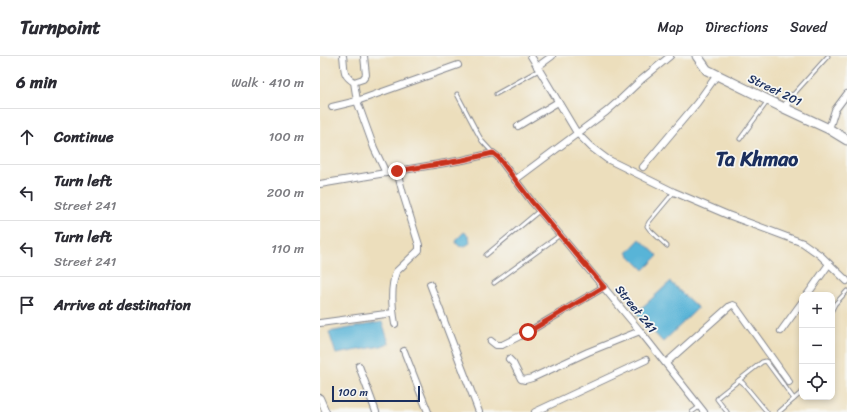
<!DOCTYPE html>
<meta charset="utf-8">
<style>
body{margin:0;font-family:Sriracha,sans-serif;background:#f7f7f7;color:#2b2b33}
.controls{position:absolute;right:12px;bottom:12px;display:grid;overflow:hidden;border-radius:8px;box-shadow:0 2px 6px #0003}
.controls button{width:36px;height:36px;display:grid;place-items:center;padding:0;border:0;border-bottom:1px solid #e1e1e2;background:#fff;color:#2b2b33;font:20px sans-serif}
.scale{position:absolute;left:12px;bottom:10px;width:88px;box-sizing:border-box;padding-left:4px;border:2px solid #1b2f5e;border-top:0;font-size:11px;line-height:14px;white-space:nowrap;color:#1b2f5e;-webkit-text-stroke:3px #f6f6f2;paint-order:stroke}
.stop{position:absolute;width:12px;height:12px;margin:-9px;border:3px solid #c8321e;border-radius:50%;background:#fff}
.stop.end{background:#c8321e;border-color:#fff;box-shadow:0 1px 4px #0008}
.list{margin:0;padding:0;list-style:none}
h2{display:flex;justify-content:space-between;align-items:center;height:52px;margin:0;padding:0 16px;font-size:17px}
h2 small{font-size:13px;font-weight:400;color:#7c7c81}
.list li{display:grid;grid-template-columns:26px 1fr auto;gap:12px;align-items:center;box-sizing:border-box;height:56px;padding:0 16px;border-top:1px solid #e1e1e2}
.list b{display:block;font-size:15px;white-space:nowrap}
.list p{margin:0;font-size:13px;white-space:nowrap;color:#7c7c81}
.list em{font-size:13px;font-style:normal;color:#7c7c81}
.icon{flex:none;width:22px;height:22px;fill:none;stroke:currentColor;stroke-width:2;stroke-linecap:round;stroke-linejoin:round}
.map{position:relative;flex:none;width:527px;height:356px;overflow:hidden}
header{display:flex;align-items:center;gap:24px;box-sizing:border-box;height:56px;padding:0 20px;background:#fff;border-bottom:1px solid #e1e1e2}
header strong{font-size:19px}
nav{display:flex;gap:22px;margin-inline-start:auto;font-size:14px}
main{display:flex}
aside{flex:1;background:#fff}
.map>svg:first-child{display:block}
.water{fill:#59b4d7;stroke:#3a729a}
.lines{fill:none;stroke-linecap:round;stroke-linejoin:round}
.lane-casing{stroke:#84868d;stroke-width:5}
.street-casing{stroke:#84868d;stroke-width:8}
.secondary-casing{stroke:#84868d;stroke-width:11}
.lane{stroke:#fff;stroke-width:3}
.street{stroke:#fff;stroke-width:6}
.secondary{stroke:#fff;stroke-width:9}
.route{stroke:#c8321e;stroke-width:5}
.labels{text-anchor:middle;dominant-baseline:central;stroke-width:3.5;stroke-linejoin:round;paint-order:stroke}
.street-label{font-size:12px;fill:#1b2f5e;stroke:#f6f6f2}
.town-label{font-size:20px;font-weight:bold;fill:#1b2f5e;stroke:#f6f6f2}
</style>
<header>
<strong>Turnpoint</strong>
<nav><a>Map</a><a>Directions</a><a>Saved</a></nav>
</header>
<main>
<aside>
<h2>6 min<small>Walk · 410 m</small></h2>
<ul class="list">
<li><svg class="icon" aria-label="ahead" viewBox="0 0 24 24"><path d="M12 20V5M6 11l6-6 6 6"/></svg><div><b>Continue</b></div><em>100 m</em></li>
<li><svg class="icon" aria-label="left" viewBox="0 0 24 24"><path d="M17 20v-9H6M10 6l-5 5 5 5"/></svg><div><b>Turn left</b><p>Street 241</p></div><em>200 m</em></li>
<li><svg class="icon" aria-label="left" viewBox="0 0 24 24"><path d="M17 20v-9H6M10 6l-5 5 5 5"/></svg><div><b>Turn left</b><p>Street 241</p></div><em>110 m</em></li>
<li><svg class="icon" aria-label="arrive" viewBox="0 0 24 24"><path d="M6 21V4h12l-3 4 3 4H6"/></svg><div><b>Arrive at destination</b></div></li>
</ul>
</aside>
<div class="map">
<svg width="527" height="356" viewBox="0 0 527 356">
<rect width="100%" height="100%" fill="#f6f6f2"/>
<filter id="ink" filterUnits="userSpaceOnUse"><feTurbulence type="fractalNoise" baseFrequency=".025" numOctaves="2"/><feDisplacementMap in="SourceGraphic" scale="8" xChannelSelector="R" yChannelSelector="G"/><feConvolveMatrix kernelMatrix="1 2 1 2 8 2 1 2 1" color-interpolation-filters="sRGB"/></filter>
<filter id="wash" filterUnits="userSpaceOnUse"><feTurbulence type="fractalNoise" baseFrequency=".012" numOctaves="4" result="noise"/><feDisplacementMap in="SourceGraphic" scale="16" xChannelSelector="R" yChannelSelector="G"/><feGaussianBlur stdDeviation="0.9" result="paint"/><feColorMatrix in="noise" values="0 0 0 0 0 0 0 0 0 0 0 0 0 0 0 0 0 1.4 0 .05"/><feComposite in="paint" operator="in"/></filter>
<g filter="url(#wash)">
<rect width="100%" height="100%" fill="#ecdebc"/>
<!-- water -->
<g class="water">
<path d="M144,176L149,180L150,187C144,191 139,193 136,186L138,182Z"/>
<path d="M320,183L338,200L324,214L307,197Z"/>
<path d="M350,226L378,252L343,286L316,257Z"/>
<path d="M62,266L69,287L61,290L16,298L9,276Z"/>
</g>
</g>
<g filter="url(#ink)">
<g class="lines">
<defs>
<g id="lane">
<path d="M137,38L157,76L162,85L173,97"/>
<path d="M176,38L219,14"/>
<path d="M472,40L508,0"/>
<path d="M420,83L447,46"/>
<path d="M347,190L330,174L327,170L329,166L354,136"/>
<path d="M166,199L219,155"/>
<path d="M174,227L240,179"/>
<path d="M512,254L515,248L527,235"/>
<path d="M419,324L423,327L447,356"/>
<path d="M372,356L379,351"/>
<path d="M407,356L397,343L399,340L442,306L446,305L474,343"/>
<path d="M459,356L482,336"/>
</g>
<g id="street">
<path d="M23,0C25,13 22,19 34,26"/>
<path d="M44,0L46,19L43,23L34,26L37,45L54,92L66,117"/>
<path d="M211,0L257,77L271,91L287,103L354,136L408,159L483,187L500,199L527,225"/>
<path d="M217,11L232,0"/>
<path d="M12,51L37,45L138,9"/>
<path d="M464,52L472,40"/>
<path d="M198,70L238,46"/>
<path d="M509,73L515,54L527,38"/>
<path d="M323,111L377,47L397,19"/>
<path d="M195,124L286,56L302,42L321,24L350,0"/>
<path d="M0,128L143,104L173,97L178,101L212,146L230,167L320,275L384,356"/>
<path d="M110,228L159,356"/>
<path d="M487,239L509,208"/>
<path d="M0,267L73,257"/>
<path d="M75,268C72,251 70,233 76,216L99,194V189L83,138L77,115"/>
<path d="M461,275L482,246"/>
<path d="M171,285L176,289H182L208,276L284,231"/>
<path d="M84,295L108,356"/>
<path d="M189,303L193,307L201,323L205,324L212,322L268,296L320,275"/>
<path d="M346,307L410,250L413,249L415,250L469,326"/>
<path d="M39,310L56,356"/>
<path d="M0,342L6,356"/>
<path d="M215,356L326,304"/>
</g>
<path id="secondary" d="M377,0L387,14L397,19L464,52L509,73L527,84"/>
</defs>
<!-- lane casing -->
<use href="#lane" class="lane-casing"/>
<!-- street casing -->
<use href="#street" class="street-casing"/>
<!-- secondary casing -->
<use href="#secondary" class="secondary-casing"/>
<!-- lane -->
<use href="#lane" class="lane"/>
<!-- street -->
<use href="#street" class="street"/>
<!-- secondary -->
<use href="#secondary" class="secondary"/>
</g>
</g>
<g class="lines" filter="url(#ink)">
<!-- route -->
<path class="route" d="M77,115L143,104L173,97L178,101L212,146L284,231L208,276"/>
</g>
<g class="labels">
<!-- street labels -->
<g class="street-label">
<text transform="translate(455 34) rotate(26)">Street 201</text>
<text transform="translate(316 253) rotate(51)">Street 241</text>
</g>
<!-- town labels -->
<g class="town-label">
<text x="437" y="103">Ta Khmao</text>
</g>
</g>
</svg>
<div class="controls">
<button>+</button>
<button>−</button>
<button><svg class="icon" aria-label="locate" viewBox="0 0 24 24"><circle cx="12" cy="12" r="6"/><path d="M12 2v4M12 18v4M2 12h4M18 12h4"/></svg></button>
</div>
<div class="scale">100 m</div>
<div class="stop" style="left:208px;top:276px"></div>
<div class="stop end" style="left:77px;top:115px"></div>
</div>
</main>
